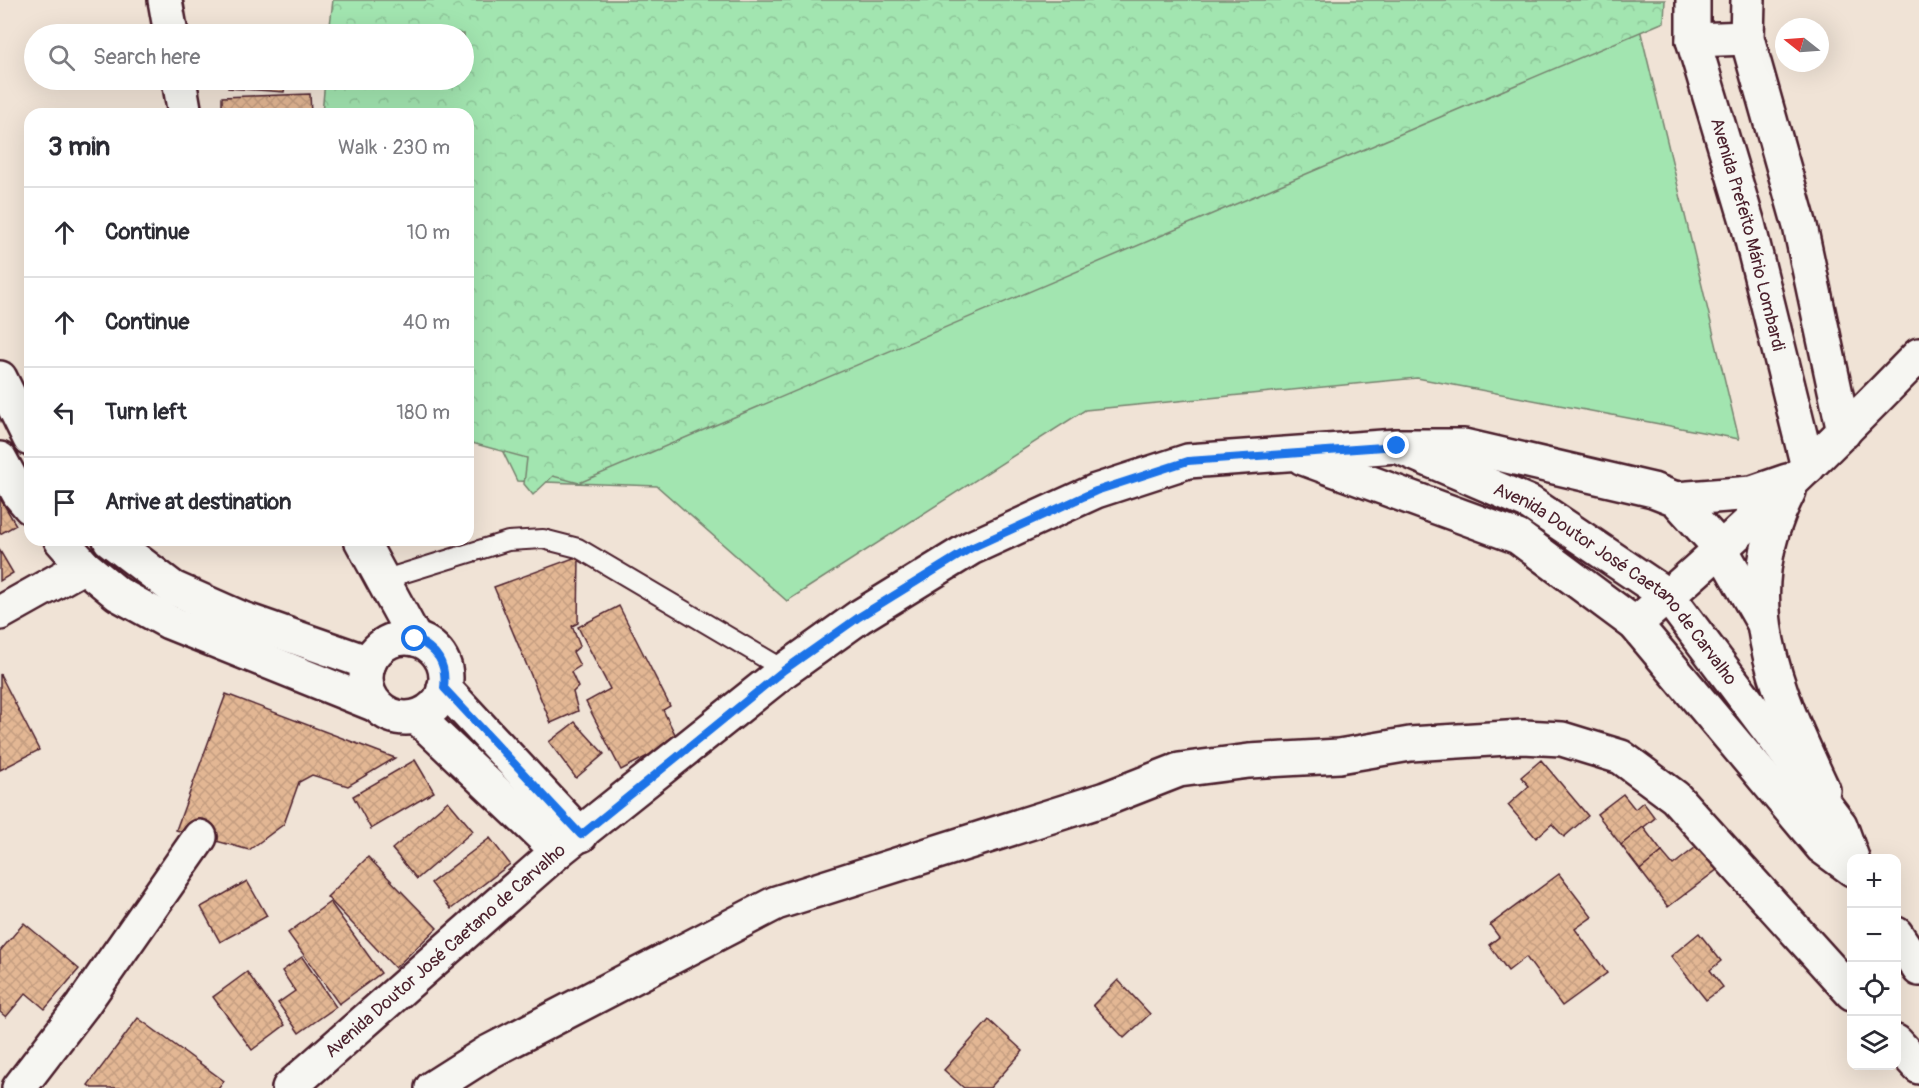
<!DOCTYPE html>
<meta charset="utf-8">
<style>
body{margin:0;font-family:Pangolin,sans-serif;background:#f7f7f7;color:#2b2b33}
.controls{position:absolute;right:18px;bottom:18px;display:grid;overflow:hidden;border-radius:12px;box-shadow:0 6px 24px #0002}
.controls button{width:54px;height:54px;display:grid;place-items:center;padding:0;border:0;border-bottom:2px solid #e1e1e2;background:#fff;color:#2b2b33;font:30px sans-serif}
.compass{position:absolute;left:1775px;top:18px;width:54px;height:54px;border-radius:50%;background:#fff;box-shadow:0 6px 24px #0002;rotate:287deg}
.stop{position:absolute;width:18px;height:18px;margin:-14px;border:4px solid #1a73e8;border-radius:50%;background:#fff}
.stop.end{background:#1a73e8;border-color:#fff;box-shadow:0 2px 6px #0008}
.list{margin:0;padding:0;list-style:none}
h2{display:flex;justify-content:space-between;align-items:center;height:78px;margin:0;padding:0 24px;font-size:26px}
h2 small{font-size:20px;font-weight:400;color:#7c7c81}
.list li{display:grid;grid-template-columns:39px 1fr auto;gap:18px;align-items:center;box-sizing:border-box;height:90px;padding:0 24px;border-top:2px solid #e1e1e2}
.list b{display:block;font-size:22px;white-space:nowrap}
.list em{font-size:20px;font-style:normal;color:#7c7c81}
.icon{flex:none;width:33px;height:33px;fill:none;stroke:currentColor;stroke-width:2;stroke-linecap:round;stroke-linejoin:round}
.map{position:relative;flex:none;width:1919px;height:1088px;overflow:hidden}
.search{position:absolute;background:#fff;box-shadow:0 6px 24px #0002;left:24px;top:24px;width:450px;height:66px;display:flex;align-items:center;gap:15px;box-sizing:border-box;padding:0 21px;border-radius:33px;color:#7c7c81;font-size:22px}
.panel{position:absolute;background:#fff;box-shadow:0 6px 24px #0002;left:24px;top:108px;width:450px;height:438px;border-radius:18px}
.map>svg:first-child{display:block}
.grass{fill:#a2e5b0;stroke:#76826e;stroke-width:1.5}
.forest{fill:url(#forest-crowns);stroke:#76826e;stroke-width:1.5}
.building{fill:url(#building-cross-hatch);stroke:#4a1f2b;stroke-width:1.5}
.lines{fill:none;stroke-linecap:round;stroke-linejoin:round}
.lane-casing{stroke:#4a1f2b;stroke-width:22}
.street-casing{stroke:#4a1f2b;stroke-width:38}
.secondary-casing{stroke:#4a1f2b;stroke-width:38}
.lane{stroke:#f6f6f2;stroke-width:18}
.street{stroke:#f6f6f2;stroke-width:33}
.secondary{stroke:#f6f6f2;stroke-width:33}
.route{stroke:#1a73e8;stroke-width:8}
.labels{text-anchor:middle;dominant-baseline:central;stroke-width:4.5;stroke-linejoin:round;paint-order:stroke}
.street-label{font-size:18px;fill:#4a1f2b;stroke:#f6f6f2}
</style>
<div class="map">
<svg width="1919" height="1088" viewBox="0 0 1919 1088">
<defs>
<pattern id="forest-crowns" width="20" height="18" patternUnits="userSpaceOnUse" patternTransform="scale(1.5)"><rect width="20" height="18" fill="#a2e5b0"/><path d="M2 6a3 3 0 1 1 6 0M12 15a3 3 0 1 1 6 0" fill="none" stroke="#8dc498"/></pattern>
<pattern id="building-cross-hatch" width="8" height="8" patternUnits="userSpaceOnUse" patternTransform="scale(1.5)"><rect width="8" height="8" fill="#e3b794"/><path d="M0 0l8 8M0 8l8-8" fill="none" stroke="#c49d80"/></pattern>
</defs>
<rect width="100%" height="100%" fill="#f0e3d6"/>
<filter id="ink" filterUnits="userSpaceOnUse"><feTurbulence type="fractalNoise" baseFrequency=".0167" numOctaves="2"/><feDisplacementMap in="SourceGraphic" scale="12" xChannelSelector="R" yChannelSelector="G"/><feConvolveMatrix kernelMatrix="1 2 1 2 8 2 1 2 1" color-interpolation-filters="sRGB"/></filter>
<g filter="url(#ink)">
<!-- grass -->
<path class="grass" d="M1633,0L1739,439L1417,378L1085,410L787,601L657,486L517,481L488,421L464,80V34Z"/>
<!-- forest -->
<path class="forest" d="M333,0H1665L1664,22L579,483L553,476L533,495L524,484L527,458L468,442V114H322L325,80H464V34H329Z"/>
<!-- building -->
<g class="building">
<path d="M228,80H286L284,92L228,88Z"/>
<path d="M310,94L311,114H222V97Z"/>
<path d="M0,498L16,525L0,534Z"/>
<path d="M0,551L13,573L0,581Z"/>
<path d="M579,556L578,623L572,626L580,646L573,652L580,666L571,672L578,687L573,692L578,711L551,723L494,587Z"/>
<path d="M619,606L670,706L663,710L678,740L621,770L586,702L610,689L578,627Z"/>
<path d="M0,674L39,750L0,770Z"/>
<path d="M226,694L395,758L348,786L312,775L299,782L284,824L249,850L176,830Z"/>
<path d="M575,722L604,754L576,778L549,742Z"/>
<path d="M415,760L434,792L371,829L353,796Z"/>
<path d="M1541,760L1588,816L1564,837L1552,824L1536,838L1508,805L1529,786L1521,777Z"/>
<path d="M1623,794L1635,809L1643,802L1655,818L1621,845L1597,814Z"/>
<path d="M448,801L473,831L417,879L392,849Z"/>
<path d="M1643,827L1662,852L1640,870L1621,845Z"/>
<path d="M490,838L510,864L451,909L431,883Z"/>
<path d="M1700,844L1718,869L1668,907L1640,870L1662,852L1673,865Z"/>
<path d="M368,857L437,928L395,968L327,897Z"/>
<path d="M1559,874L1592,917L1575,929L1607,973L1562,1006L1526,957L1508,971L1489,945L1499,937L1490,925Z"/>
<path d="M247,881L267,916L220,942L201,907Z"/>
<path d="M330,902L381,973L339,1004L288,933Z"/>
<path d="M24,923L79,969L45,1009L26,993L6,1017L0,1012V951Z"/>
<path d="M1699,933L1721,961L1710,970L1723,987L1706,1000L1671,956Z"/>
<path d="M302,957L336,1007L299,1033L278,1003L295,991L282,971Z"/>
<path d="M247,972L285,1025L252,1050L213,997Z"/>
<path d="M1118,980L1150,1014L1124,1038L1093,1005Z"/>
<path d="M138,1018L224,1081L219,1088H92L88,1085Z"/>
<path d="M989,1020L1023,1051L990,1088H964L944,1070Z"/>
</g>
<g class="lines">
<defs>
<path id="lane" d="M382,580L508,541L543,539L578,548L785,670"/>
<g id="street">
<path d="M165,0L171,34"/>
<path id="s1" d="M1693,0V40L1748,224L1808,467"/>
<path d="M1748,0L1747,38L1800,226L1844,432"/>
<path d="M1693,40L1747,38"/>
<path d="M179,80L185,114"/>
<path d="M0,378L30,439"/>
<path d="M1397,446H1464L1653,490L1676,499L1721,549L1763,622"/>
<path d="M0,459L19,494L30,507"/>
<path d="M1789,491C1733,600 1776,689 1823,790"/>
<path d="M1676,499L1752,493L1787,481"/>
<path d="M61,540L84,566L118,594L169,622L376,705"/>
<path d="M110,540L173,588L243,619L369,663"/>
<path d="M361,540L415,639"/>
<path d="M0,613L84,566"/>
<path d="M1635,624C1735,540 1828,449 1919,355"/>
<circle cx="406" cy="678" r="40"/>
<path d="M444,688L581,835"/>
<path d="M417,717L558,851"/>
<path d="M1896,1042L1919,1067"/>
<path d="M19,1088L82,1006L200,837"/>
<path d="M432,1088L487,1053L776,903L1105,799L1179,770L1249,761L1339,756L1410,744L1523,737L1562,739L1621,757L1675,797L1852,993"/>
</g>
<g id="secondary">
<path d="M1303,458L1518,537L1635,624L1822,847L1852,869"/>
<path d="M1896,934L1919,969"/>
<path id="s2" d="M289,1088L558,851L785,670L859,617L971,548L1096,491L1188,461L1397,446L1530,503L1668,596L1840,825L1852,858"/>
</g>
</defs>
<!-- lane casing -->
<use href="#lane" class="lane-casing"/>
<!-- street casing -->
<use href="#street" class="street-casing"/>
<!-- secondary casing -->
<use href="#secondary" class="secondary-casing"/>
<!-- lane -->
<use href="#lane" class="lane"/>
<!-- street -->
<use href="#street" class="street"/>
<!-- secondary -->
<use href="#secondary" class="secondary"/>
</g>
</g>
<g class="lines" filter="url(#ink)">
<!-- route -->
<path class="route" d="M415,639C437,649 447,663 444,688L581,835L784,670L859,617L971,548L1096,491L1188,461L1397,446"/>
</g>
<g class="labels">
<!-- street labels -->
<g class="street-label">
<text stroke="none"><textPath href="#s1" startOffset="242">Avenida Prefeito Mário Lombardi</textPath></text>
<text stroke="none"><textPath href="#s2" startOffset="1578">Avenida Doutor José Caetano de Carvalho</textPath></text>
<text stroke="none"><textPath href="#s2" startOffset="208">Avenida Doutor José Caetano de Carvalho</textPath></text>
</g>
</g>
</svg>
<div class="controls">
<button>+</button>
<button>−</button>
<button><svg class="icon" aria-label="locate" viewBox="0 0 24 24"><circle cx="12" cy="12" r="6"/><path d="M12 2v4M12 18v4M2 12h4M18 12h4"/></svg></button>
<button><svg class="icon" aria-label="layers" viewBox="0 0 24 24"><path d="M12 4l9 5-9 5-9-5zM3 14l9 5 9-5"/></svg></button>
</div>
<svg class="compass" viewBox="-18 -18 36 36"><path d="M0-13l5 13h-10z" fill="#e53935"/><path d="M0 13l5-13h-10z" fill="#7c7c81"/></svg>
<div class="stop" style="left:415px;top:639px"></div>
<div class="stop end" style="left:1397px;top:446px"></div>
<div class="search"><svg class="icon" aria-label="search" viewBox="0 0 24 24"><circle cx="10" cy="10" r="6"/><path d="M15 15l6 6"/></svg>Search here</div>
<section class="panel">
<h2>3 min<small>Walk · 230 m</small></h2>
<ul class="list">
<li><svg class="icon" aria-label="ahead" viewBox="0 0 24 24"><path d="M12 20V5M6 11l6-6 6 6"/></svg><div><b>Continue</b></div><em>10 m</em></li>
<li><svg class="icon" aria-label="ahead" viewBox="0 0 24 24"><path d="M12 20V5M6 11l6-6 6 6"/></svg><div><b>Continue</b></div><em>40 m</em></li>
<li><svg class="icon" aria-label="left" viewBox="0 0 24 24"><path d="M17 20v-9H6M10 6l-5 5 5 5"/></svg><div><b>Turn left</b></div><em>180 m</em></li>
<li><svg class="icon" aria-label="arrive" viewBox="0 0 24 24"><path d="M6 21V4h12l-3 4 3 4H6"/></svg><div><b>Arrive at destination</b></div></li>
</ul>
</section>
</div>
